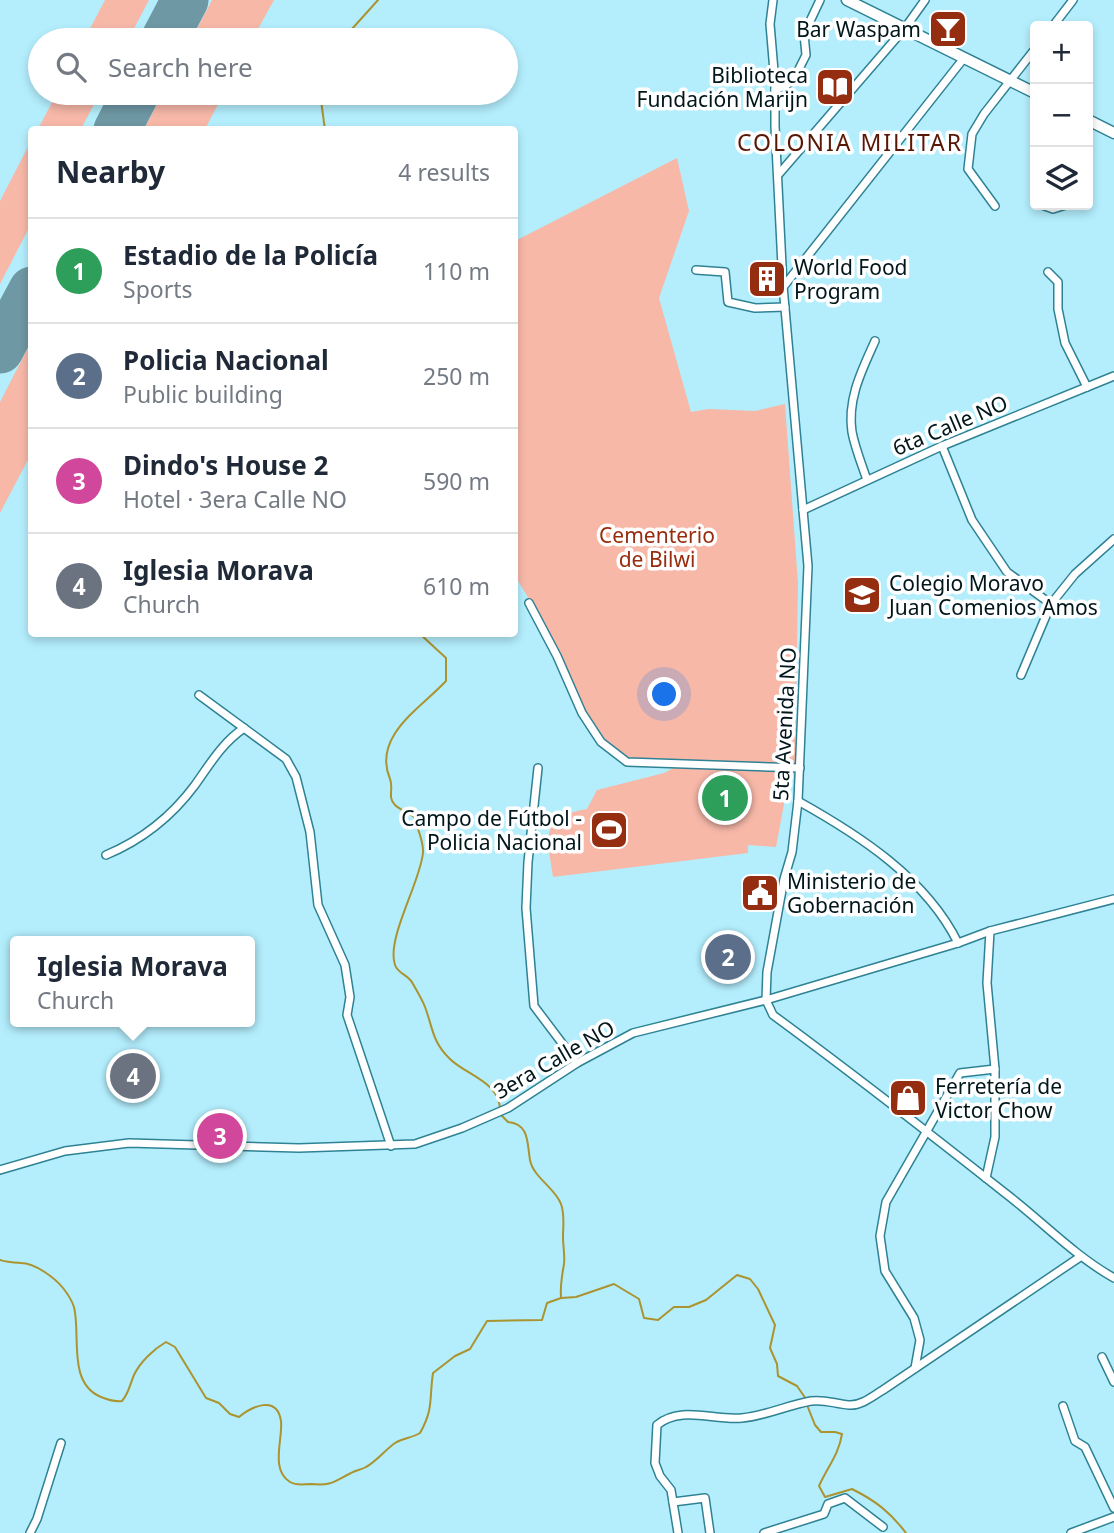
<!DOCTYPE html>
<meta charset="utf-8">
<style>
body{margin:0;font-family:"Noto Sans",sans-serif;background:#f6f6f7;color:#1f2937}
.controls{position:absolute;right:21px;top:21px;display:grid;overflow:hidden;border-radius:7px;box-shadow:0 4px 10px #0003}
.controls button{width:63px;height:63px;display:grid;place-items:center;padding:0;border:0;border-bottom:2px solid #e0e1e3;background:#fff;color:#1f2937;font:35px sans-serif}
.you{position:absolute;left:665px;top:695px;width:24px;height:24px;margin:-18px;border:5px solid #fff;border-radius:50%;background:#1a73e8;box-shadow:0 0 0 10px #1a73e833}
.badge{display:grid;place-items:center;width:46px;height:46px;border-radius:50%;background:#952d11;color:#fff;font-size:23px;font-weight:700}
.pin{position:absolute;translate:-50% -50%;border:4px solid #fff;box-shadow:0 2px 7px #0006}
.popup{position:absolute;left:10px;top:936px;width:245px;height:91px;box-sizing:border-box;display:grid;place-content:center;border-radius:7px;background:#fff;filter:drop-shadow(0 2px 5px #0005);font-size:23px;white-space:nowrap;color:#747a83}
.popup b{font-size:26px;color:#1f2937}
.popup::after{content:'';position:absolute;left:50%;top:100%;margin-left:-14px;border:14px solid transparent;border-top-color:#fff}
.list{margin:0;padding:0;list-style:none}
h2{display:flex;justify-content:space-between;align-items:center;height:91px;margin:0;padding:0 28px;font-size:30px}
h2 small{font-size:23px;font-weight:400;color:#747a83}
.list li{display:grid;grid-template-columns:46px 1fr auto;gap:21px;align-items:center;box-sizing:border-box;height:105px;padding:0 28px;border-top:2px solid #e0e1e3}
.list b{display:block;font-size:26px;white-space:nowrap}
.list p{margin:0;font-size:23px;white-space:nowrap;color:#747a83}
.list em{font-size:23px;font-style:normal;color:#747a83}
.icon{flex:none;width:38px;height:38px;fill:none;stroke:currentColor;stroke-width:2;stroke-linecap:round;stroke-linejoin:round}
.map{position:relative;flex:none;width:1114px;height:1533px;overflow:hidden}
.search{position:absolute;background:#fff;box-shadow:0 4px 10px #0003;left:28px;top:28px;width:490px;height:77px;display:flex;align-items:center;gap:18px;box-sizing:border-box;padding:0 24px;border-radius:38px;color:#747a83;font-size:26px}
.panel{position:absolute;background:#fff;box-shadow:0 4px 10px #0003;left:28px;top:126px;width:490px;height:511px;border-radius:7px}
.map>svg:first-child{display:block}
.green{fill:#f7b8a8}
.lines{fill:none;stroke-linecap:round;stroke-linejoin:round}
.stream{stroke:#ab932f;stroke-width:2}
.runway{stroke:#6e98a4;stroke-width:47}
.street-casing{stroke:#2f8294;stroke-width:10}
.secondary-casing{stroke:#2f8294;stroke-width:13}
.street{stroke:#fff;stroke-width:7}
.secondary{stroke:#fff;stroke-width:10}
.labels{text-anchor:middle;dominant-baseline:central;stroke-width:7;stroke-linejoin:round;paint-order:stroke}
.poi-label{font-size:21px;fill:#01161b;stroke:#fff;text-anchor:start}
.street-label{font-size:21px;fill:#01161b;stroke:#fff}
.park-label{font-size:21px;fill:#982c0e;stroke:#fff}
.neighbourhood-label{font-size:23px;letter-spacing:2px;fill:#591706;stroke:#fff}
</style>
<div class="map">
<svg width="1114" height="1533" viewBox="0 0 1114 1533">
<rect width="100%" height="100%" fill="#b4eefd"/>
<!-- green -->
<g class="green">
<path d="M105,0H149L128,40H84Z"/>
<path d="M212,0H274L252,40H191Z"/>
<path d="M57,93H100L81,129H38Z"/>
<path d="M163,93H224L205,129H144Z"/>
<path d="M31,141V224L0,284V201Z"/>
<path d="M677,158L689,211L659,298L691,412L709,409L755,411L785,404L798,583L795,764L628,758L605,739L586,712L532,604L515,576V241Z"/>
<path d="M31,342V454L0,513V402Z"/>
<path d="M677,766L790,772L776,847L748,845V853L553,877C547,837 539,817 587,809L597,790L664,773Z"/>
</g>
<g class="lines">
<!-- stream -->
<g class="stream">
<path d="M342,40L378,0"/>
<path d="M320,93L325,130"/>
<path d="M420,634L446,658V681C421,708 372,736 390,779C394,789 387,797 395,805C400,810 408,812 414,817C417,828 424,841 423,853C420,883 386,939 395,965C398,974 409,975 413,984C417,991 422,999 425,1007C433,1028 432,1042 450,1059C466,1075 500,1082 500,1110"/>
<path d="M501,1115L508,1122C530,1124 527,1144 530,1160C533,1177 555,1188 561,1204C565,1215 563,1226 563,1237C563,1246 565,1255 564,1264C562,1276 560,1285 561,1297"/>
<path d="M0,1260C8,1263 13,1262 21,1263C35,1263 55,1278 63,1288C67,1293 72,1301 74,1307C81,1335 67,1383 101,1397C108,1400 114,1402 122,1401C129,1393 130,1384 134,1375C140,1362 154,1349 166,1342L175,1347L206,1398L219,1403L230,1414L239,1417C251,1407 277,1394 281,1421C283,1439 270,1470 290,1482C297,1486 304,1484 311,1484C332,1486 333,1482 351,1473C356,1470 361,1470 366,1467C377,1461 385,1450 395,1443C403,1438 412,1438 420,1433C434,1408 429,1399 433,1373L455,1356L470,1349L487,1321L542,1320L547,1303L561,1298L576,1297L614,1284L639,1299L644,1318L658,1320L674,1307H689L706,1300L737,1275L750,1279L758,1289L775,1325L770,1348L777,1364L778,1376L797,1386L806,1399"/>
<path d="M807,1405L815,1425L821,1432H835L842,1434C839,1454 827,1468 819,1486L825,1497L852,1489C876,1501 890,1512 906,1533"/>
</g>
<!-- runway -->
<g class="runway">
<path d="M164,40L185,0"/>
<path d="M117,130L136,93"/>
<path d="M0,350L32,290"/>
</g>
<defs>
<g id="street">
<path d="M773,0L770,24L775,83V126L783,286L808,566L798,801L792,852L784,879L767,972L766,1000L773,1015C852,1073 929,1133 1005,1193C1043,1222 1072,1254 1114,1278"/>
<path d="M1053,26L1073,0"/>
<path d="M775,90L787,85L796,75L806,55L804,34L820,0"/>
<path d="M778,175L905,28L925,0"/>
<path d="M1042,205L1053,209L1066,205"/>
<path d="M995,206L968,169L972,134L984,114L1035,49"/>
<path d="M696,270L725,272L728,302L755,308L785,307"/>
<path d="M1048,272L1058,282V309L1065,343L1087,387"/>
<path d="M784,286L964,58"/>
<path d="M942,446L972,520L1007,572L1051,604L1075,574L1114,539"/>
<path d="M867,480C862,465 855,448 852,432C847,399 862,370 875,341"/>
<path d="M803,510L942,446L1114,376"/>
<path d="M529,603L557,656L582,713L601,742L627,762L800,768"/>
<path d="M1021,675L1051,604"/>
<path d="M199,695L286,759L296,777L310,832L318,905L345,965L350,997L347,1015L391,1146"/>
<path d="M538,768L528,862L526,908L534,1006L577,1063"/>
<path d="M798,801C859,835 926,878 958,943"/>
<path d="M106,855C142,840 172,816 195,785C210,764 222,743 244,728"/>
<path d="M0,1170L65,1151L129,1143L299,1148L415,1144L462,1128L508,1108L577,1063L633,1033L766,1000L958,943L990,931L1114,899"/>
<path d="M986,1178L995,1137V1069L987,983L990,931"/>
<path d="M1102,1357L1114,1382"/>
<path d="M915,1368L920,1340L914,1318L885,1271L880,1236L886,1202L960,1073L995,1069"/>
<path d="M1063,1406L1075,1441L1085,1447L1114,1508"/>
<path d="M673,1502L705,1498L710,1533"/>
<path d="M30,1533L37,1519L61,1443"/>
<path d="M678,1533L671,1490L660,1476L655,1463L657,1425C681,1405 714,1421 742,1418C765,1416 788,1405 811,1401C825,1399 835,1404 849,1405C861,1406 873,1396 883,1390L1080,1257"/>
<path d="M764,1533L824,1514L828,1504L845,1498L883,1527"/>
<path d="M1071,1533L1114,1517"/>
</g>
<g id="secondary">
<path d="M847,0L1035,93"/>
<path d="M1088,120L1114,133"/>
</g>
</defs>
<!-- street casing -->
<use href="#street" class="street-casing"/>
<!-- secondary casing -->
<use href="#secondary" class="secondary-casing"/>
<!-- street -->
<use href="#street" class="street"/>
<!-- secondary -->
<use href="#secondary" class="secondary"/>
</g>
<!-- icons -->
<defs>
<symbol id="bar-square" viewBox="-11 -11 22 22"><rect x="-9" y="-9" width="18" height="18" rx="4" fill="#952d11" stroke="#fff"/><path d="M-6-5H6L.8 .8V4.5H3.5V6h-7V4.5H-.8V.8Z" fill="#fff"/></symbol>
<symbol id="library-square" viewBox="-11 -11 22 22"><rect x="-9" y="-9" width="18" height="18" rx="4" fill="#952d11" stroke="#fff"/><path d="M-6-4Q-3-5.5-.7-3.5V5Q-3 3-6 4ZM6-4Q3-5.5 .7-3.5V5Q3 3 6 4Z" fill="#fff"/></symbol>
<symbol id="building-square" viewBox="-11 -11 22 22"><rect x="-9" y="-9" width="18" height="18" rx="4" fill="#952d11" stroke="#fff"/><path d="M-4-6H4V6H1V3H-1V6H-4ZM-2.5-4.3h1.7v1.8h-1.7ZM.8-4.3h1.7v1.8H.8ZM-2.5-1h1.7V.8h-1.7ZM.8-1h1.7V.8H.8Z" fill="#fff"/></symbol>
<symbol id="school-square" viewBox="-11 -11 22 22"><rect x="-9" y="-9" width="18" height="18" rx="4" fill="#952d11" stroke="#fff"/><path d="M0-5L7-2L0 1L-7-2ZM-4 1L0 2.5L4 1V4Q0 6-4 4Z" fill="#fff"/></symbol>
<symbol id="stadium-square" viewBox="-11 -11 22 22"><rect x="-9" y="-9" width="18" height="18" rx="4" fill="#952d11" stroke="#fff"/><path d="M0-5a6.5 5 0 1 0 0 10a6.5 5 0 1 0 0-10ZM-3.5-1.8h7v3.6h-7Z" fill="#fff"/></symbol>
<symbol id="civic-square" viewBox="-11 -11 22 22"><rect x="-9" y="-9" width="18" height="18" rx="4" fill="#952d11" stroke="#fff"/><path d="M-.6-6.5H3V-4.5H.6V-3L4-1V1h2V6H-6V1h2V-1L-.6-3ZM-1.2 2.5V6h2.4V2.5Z" fill="#fff"/></symbol>
<symbol id="shop-square" viewBox="-11 -11 22 22"><rect x="-9" y="-9" width="18" height="18" rx="4" fill="#952d11" stroke="#fff"/><path d="M-5-2.5h2.3a2.7 3.5 0 0 1 5.4 0H5L5.5 6h-11ZM-1.5-2.5h3a1.5 2.3 0 0 0-3 0Z" fill="#fff"/></symbol>
</defs>
<g fill-rule="evenodd">
<use href="#bar-square" x="926" y="7" width="44" height="44"/>
<use href="#library-square" x="813" y="65" width="44" height="44"/>
<use href="#building-square" x="745" y="257" width="44" height="44"/>
<use href="#school-square" x="840" y="573" width="44" height="44"/>
<use href="#stadium-square" x="587" y="808" width="44" height="44"/>
<use href="#civic-square" x="738" y="871" width="44" height="44"/>
<use href="#shop-square" x="886" y="1076" width="44" height="44"/>
</g>
<g class="labels">
<!-- poi labels -->
<g class="poi-label">
<text x="921" y="29" text-anchor="end">Bar Waspam</text>
<text x="808" y="75" text-anchor="end">Biblioteca<tspan x="808" dy="24">Fundación Marijn</tspan></text>
<text x="794" y="267">World Food<tspan x="794" dy="24">Program</tspan></text>
<text x="889" y="583">Colegio Moravo<tspan x="889" dy="24">Juan Comenios Amos</tspan></text>
<text x="582" y="818" text-anchor="end">Campo de Fútbol -<tspan x="582" dy="24">Policia Nacional</tspan></text>
<text x="787" y="881">Ministerio de<tspan x="787" dy="24">Gobernación</tspan></text>
<text x="935" y="1086">Ferretería de<tspan x="935" dy="24">Victor Chow</tspan></text>
</g>
<!-- street labels -->
<g class="street-label">
<text transform="translate(950 425) rotate(-23)">6ta Calle NO</text>
<text transform="translate(784 724) rotate(-87)">5ta Avenida NO</text>
<text transform="translate(554 1059) rotate(-30)">3era Calle NO</text>
</g>
<!-- park labels -->
<g class="park-label">
<text x="657" y="535">Cementerio<tspan x="657" dy="24">de Bilwi</tspan></text>
</g>
<!-- neighbourhood labels -->
<g class="neighbourhood-label">
<text x="850" y="142">COLONIA MILITAR</text>
</g>
</g>
</svg>
<div class="controls">
<button>+</button>
<button>−</button>
<button><svg class="icon" aria-label="layers" viewBox="0 0 24 24"><path d="M12 4l9 5-9 5-9-5zM3 14l9 5 9-5"/></svg></button>
</div>
<div class="you"></div>
<div class="pin badge" style="left:725px;top:798px;background:#2e9e5b">1</div>
<div class="pin badge" style="left:728px;top:957px;background:#5c6f8a">2</div>
<div class="pin badge" style="left:220px;top:1136px;background:#d1479c">3</div>
<div class="pin badge" style="left:133px;top:1076px;background:#6b7280">4</div>
<div class="popup"><b>Iglesia Morava</b>Church</div>
<div class="search"><svg class="icon" aria-label="search" viewBox="0 0 24 24"><circle cx="10" cy="10" r="6"/><path d="M15 15l6 6"/></svg>Search here</div>
<section class="panel">
<h2>Nearby<small>4 results</small></h2>
<ul class="list">
<li><span class="badge" style="background:#2e9e5b">1</span><div><b>Estadio de la Policía</b><p>Sports</p></div><em>110 m</em></li>
<li><span class="badge" style="background:#5c6f8a">2</span><div><b>Policia Nacional</b><p>Public building</p></div><em>250 m</em></li>
<li><span class="badge" style="background:#d1479c">3</span><div><b>Dindo's House 2</b><p>Hotel · 3era Calle NO</p></div><em>590 m</em></li>
<li><span class="badge" style="background:#6b7280">4</span><div><b>Iglesia Morava</b><p>Church</p></div><em>610 m</em></li>
</ul>
</section>
</div>
